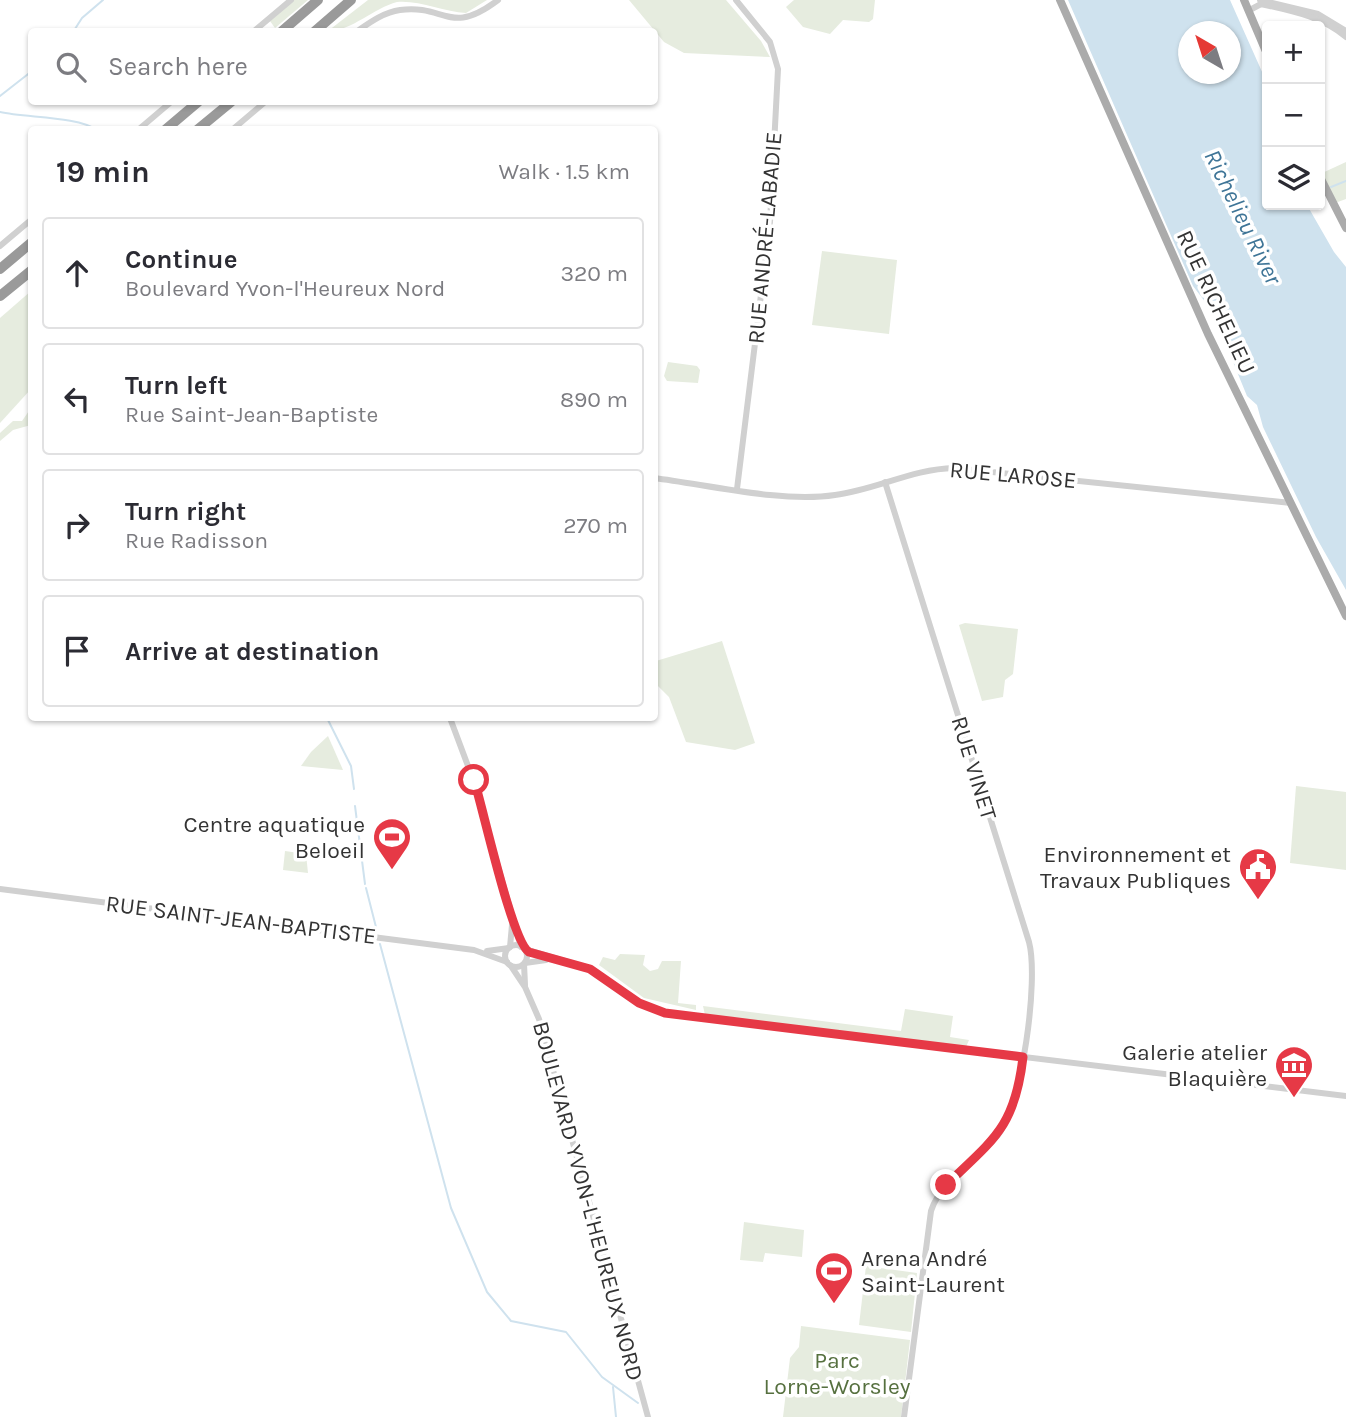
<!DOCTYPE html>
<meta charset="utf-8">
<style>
body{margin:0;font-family:Karla,sans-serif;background:#f7f7f7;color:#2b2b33}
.controls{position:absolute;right:21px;top:21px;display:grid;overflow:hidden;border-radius:7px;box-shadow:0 2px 5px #0004}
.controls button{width:63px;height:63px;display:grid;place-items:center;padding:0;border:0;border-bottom:2px solid #e1e1e2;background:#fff;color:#2b2b33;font:35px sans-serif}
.compass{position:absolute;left:1178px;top:21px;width:63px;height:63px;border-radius:50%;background:#fff;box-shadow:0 2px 5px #0004;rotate:321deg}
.stop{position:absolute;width:21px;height:21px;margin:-16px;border:5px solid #e63946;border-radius:50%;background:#fff}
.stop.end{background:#e63946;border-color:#fff;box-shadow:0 2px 7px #0008}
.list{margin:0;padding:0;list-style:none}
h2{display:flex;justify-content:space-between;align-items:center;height:91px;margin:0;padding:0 28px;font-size:30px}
h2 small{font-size:23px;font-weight:400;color:#7c7c81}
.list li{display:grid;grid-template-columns:46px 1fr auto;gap:21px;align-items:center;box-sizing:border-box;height:112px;margin:0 14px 14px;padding:0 14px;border:2px solid #e1e1e2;border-radius:7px}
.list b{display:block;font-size:26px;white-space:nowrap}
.list p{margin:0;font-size:23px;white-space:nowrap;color:#7c7c81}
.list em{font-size:23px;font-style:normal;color:#7c7c81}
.icon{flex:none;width:38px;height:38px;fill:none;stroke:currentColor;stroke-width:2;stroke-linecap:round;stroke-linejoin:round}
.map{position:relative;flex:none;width:1346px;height:1417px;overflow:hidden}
.search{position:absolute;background:#fff;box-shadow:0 2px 5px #0004;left:28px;top:28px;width:630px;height:77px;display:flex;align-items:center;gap:18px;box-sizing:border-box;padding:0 24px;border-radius:7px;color:#7c7c81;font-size:26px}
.panel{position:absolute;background:#fff;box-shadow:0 2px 5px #0004;left:28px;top:126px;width:630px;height:595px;border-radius:7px}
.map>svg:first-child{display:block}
.green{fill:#e6ecdf}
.water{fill:#cfe2ee;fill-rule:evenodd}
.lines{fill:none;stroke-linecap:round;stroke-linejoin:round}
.stream{stroke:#cfe2ee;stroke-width:2}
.minor{stroke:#d0d0d0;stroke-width:6}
.major{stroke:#ababab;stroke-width:8}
.highway{stroke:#9a9a9a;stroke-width:10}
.route{stroke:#e63946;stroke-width:9}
.labels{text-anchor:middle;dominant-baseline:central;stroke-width:7;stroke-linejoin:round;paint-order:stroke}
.street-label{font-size:23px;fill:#333;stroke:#fff}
.poi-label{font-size:23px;fill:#333;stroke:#fff;text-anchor:end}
.park-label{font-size:23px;fill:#56703f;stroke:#fff}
.water-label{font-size:24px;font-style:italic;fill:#3f7597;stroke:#fff}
</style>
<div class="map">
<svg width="1346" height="1417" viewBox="0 0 1346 1417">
<rect width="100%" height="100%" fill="#fff"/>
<!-- green -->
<g class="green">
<path d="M294,0H308L275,28L270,21Z"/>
<path d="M368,0H487L466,13C444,12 419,0 397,2C374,8 350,32 328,31Z"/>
<path d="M629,0H726L761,41L770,57L684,53L664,42Z"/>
<path d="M794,0H875L873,19L869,22L843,20L830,34L803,27L786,7Z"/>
<path d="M1346,162V199L1335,203L1320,174Z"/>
<path d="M822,251L897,260L889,334L812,325Z"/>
<path d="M31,291V389L0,423V318Z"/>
<path d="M668,362L697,366L700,370L698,383L667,381L664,376Z"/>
<path d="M31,408V425L13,430L0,441V433L13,421H22Z"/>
<path d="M965,623L1018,629L1013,674L1005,680L1003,697L982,701L959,625Z"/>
<path d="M722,641L755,743L735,750L686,742L669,697L655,683L656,661Z"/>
<path d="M328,736L343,770L301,766L311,752Z"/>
<path d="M1296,786L1346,792V870L1290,863Z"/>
<path d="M285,851L306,854L308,873L283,870Z"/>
<path d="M620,954L645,955L643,965L650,971L658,969L662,961H681L678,1003L696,1005V1010L644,998L599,965L603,957L615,960Z"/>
<path d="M703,1006L901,1031L905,1009L953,1016L950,1037L969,1040L966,1047L705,1015Z"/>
<path d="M744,1222L804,1230L802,1257L765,1253L763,1262L740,1260Z"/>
<path d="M866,1266L917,1273L911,1332L859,1325Z"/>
<path d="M801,1326L910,1340L901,1417H783L790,1358L799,1347Z"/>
</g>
<!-- water -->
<path class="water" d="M1068,0H1230L1267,83V205H1307L1334,252L1346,267V590L1316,537L1263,427L1257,405L1247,396L1212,311L1193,286ZM1188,32H1230V74H1188Z"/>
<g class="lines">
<!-- stream -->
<g class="stream">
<path d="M73,32L82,18L103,0"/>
<path d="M0,96L32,71"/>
<path d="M0,112C25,118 78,116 97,130"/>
<path d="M1331,187L1346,181"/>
<path d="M327,718L351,766L354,789"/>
<path d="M355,806L365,884"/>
<path d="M366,888L377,931"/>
<path d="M380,944L451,1208L487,1292L511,1321L566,1332L602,1377L638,1403"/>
<path d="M613,1387L616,1417"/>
</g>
<!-- minor -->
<g class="minor">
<path d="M736,0L770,42L778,69L770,222L737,489"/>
<path d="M1260,0L1318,14L1346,31"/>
<path d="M1248,11L1261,4C1292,11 1321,16 1346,37"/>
<path d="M253,32L291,0"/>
<path d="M356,32C369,23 384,12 400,10C446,4 449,37 498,0"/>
<path d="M138,130L171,102"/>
<path d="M232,130L265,102"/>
<path d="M0,246L32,219"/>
<path d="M654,478C709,485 782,503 835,495C876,490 912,469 954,468L1291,503"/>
<path d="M885,482L1029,942C1039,980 1022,1105 998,1135C976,1161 942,1178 931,1211L904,1417"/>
<path d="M450,718L474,782L521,947"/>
<path d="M0,889L474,950L507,962"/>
<circle cx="516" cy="956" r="11"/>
<path d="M510,947L512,925"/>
<path d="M524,949L588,968L639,1003L670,1014L1346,1096"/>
<path d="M487,951L509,948"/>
<path d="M525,963L546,960"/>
<path d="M524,964L525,985"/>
<path d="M511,966L525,987L539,1019L648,1417"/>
</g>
<!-- major -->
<g class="major">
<path d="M1060,0L1208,334L1346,616"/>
<path d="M1244,0L1267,54"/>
<path d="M1320,177L1346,228"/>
</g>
<!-- highway -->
<g class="highway">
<path d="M281,32L318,0"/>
<path d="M314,32L351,0"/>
<path d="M165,130L198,102"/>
<path d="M197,130L231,102"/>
<path d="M0,269L32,242"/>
<path d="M0,296L32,270"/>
</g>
</g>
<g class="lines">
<!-- route -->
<path class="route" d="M474,780C483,808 512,942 529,952L590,969L639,1003L665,1013L1023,1057C1015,1127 994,1139 946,1185"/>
</g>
<!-- icons -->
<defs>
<symbol id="stadium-pin" viewBox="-11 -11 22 30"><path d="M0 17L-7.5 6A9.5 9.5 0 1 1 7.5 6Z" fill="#e63946" stroke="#fff"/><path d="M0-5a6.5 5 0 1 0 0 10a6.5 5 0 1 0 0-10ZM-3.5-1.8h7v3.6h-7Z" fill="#fff"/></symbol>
<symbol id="civic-pin" viewBox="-11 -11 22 30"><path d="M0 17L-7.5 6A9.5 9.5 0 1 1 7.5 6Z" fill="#e63946" stroke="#fff"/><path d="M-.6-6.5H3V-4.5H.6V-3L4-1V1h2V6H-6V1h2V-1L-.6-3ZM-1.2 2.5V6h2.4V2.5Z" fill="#fff"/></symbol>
<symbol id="museum-pin" viewBox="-11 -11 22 30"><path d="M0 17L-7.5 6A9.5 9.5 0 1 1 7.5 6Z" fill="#e63946" stroke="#fff"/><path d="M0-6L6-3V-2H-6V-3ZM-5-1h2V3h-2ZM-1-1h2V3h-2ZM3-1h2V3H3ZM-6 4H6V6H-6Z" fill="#fff"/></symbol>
</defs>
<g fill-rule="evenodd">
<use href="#stadium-pin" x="370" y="815" width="44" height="60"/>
<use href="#civic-pin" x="1236" y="845" width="44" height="60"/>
<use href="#museum-pin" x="1272" y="1043" width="44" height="60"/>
<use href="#stadium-pin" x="812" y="1249" width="44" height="60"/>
</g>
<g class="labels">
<!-- street labels -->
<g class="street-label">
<text transform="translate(765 238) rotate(-85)">RUE ANDRÉ-LABADIE</text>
<text transform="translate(1216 302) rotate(65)">RUE RICHELIEU</text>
<text transform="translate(1013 475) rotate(5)">RUE LAROSE</text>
<text transform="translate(974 768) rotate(73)">RUE VINET</text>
<text transform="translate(241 920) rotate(7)">RUE SAINT-JEAN-BAPTISTE</text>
<text transform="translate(588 1201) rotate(75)">BOULEVARD YVON-L'HEUREUX NORD</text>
</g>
<!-- poi labels -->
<g class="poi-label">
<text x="365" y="824">Centre aquatique<tspan x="365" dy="26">Beloeil</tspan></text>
<text x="1231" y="854">Environnement et<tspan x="1231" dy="26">Travaux Publiques</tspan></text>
<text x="1267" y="1052">Galerie atelier<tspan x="1267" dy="26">Blaquière</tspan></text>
<text x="861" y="1258" text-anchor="start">Arena André<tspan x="861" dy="26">Saint-Laurent</tspan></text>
</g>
<!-- park labels -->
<g class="park-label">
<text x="837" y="1360">Parc<tspan x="837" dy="26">Lorne-Worsley</tspan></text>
</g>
<!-- water labels -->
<g class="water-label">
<text transform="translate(1243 217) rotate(64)">Richelieu River</text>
</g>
</g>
</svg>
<div class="controls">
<button>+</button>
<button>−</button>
<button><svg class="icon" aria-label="layers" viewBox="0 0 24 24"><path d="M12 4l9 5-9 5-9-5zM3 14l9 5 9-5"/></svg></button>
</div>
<svg class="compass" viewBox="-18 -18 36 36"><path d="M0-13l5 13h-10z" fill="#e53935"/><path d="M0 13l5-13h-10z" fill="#7c7c81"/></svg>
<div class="stop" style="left:474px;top:780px"></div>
<div class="stop end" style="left:946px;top:1185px"></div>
<div class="search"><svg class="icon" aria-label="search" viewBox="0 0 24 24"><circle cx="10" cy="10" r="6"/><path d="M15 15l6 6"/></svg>Search here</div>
<section class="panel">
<h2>19 min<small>Walk · 1.5 km</small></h2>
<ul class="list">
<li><svg class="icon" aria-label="ahead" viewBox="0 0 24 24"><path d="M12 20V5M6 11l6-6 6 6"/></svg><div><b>Continue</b><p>Boulevard Yvon-l'Heureux Nord</p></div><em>320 m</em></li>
<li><svg class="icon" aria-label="left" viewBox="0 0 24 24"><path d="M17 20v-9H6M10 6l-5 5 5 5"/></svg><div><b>Turn left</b><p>Rue Saint-Jean-Baptiste</p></div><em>890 m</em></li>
<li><svg class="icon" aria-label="right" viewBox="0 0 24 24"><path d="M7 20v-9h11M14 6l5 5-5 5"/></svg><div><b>Turn right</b><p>Rue Radisson</p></div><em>270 m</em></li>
<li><svg class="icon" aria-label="arrive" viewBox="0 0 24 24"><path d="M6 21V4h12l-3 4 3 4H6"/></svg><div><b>Arrive at destination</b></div></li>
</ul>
</section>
</div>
